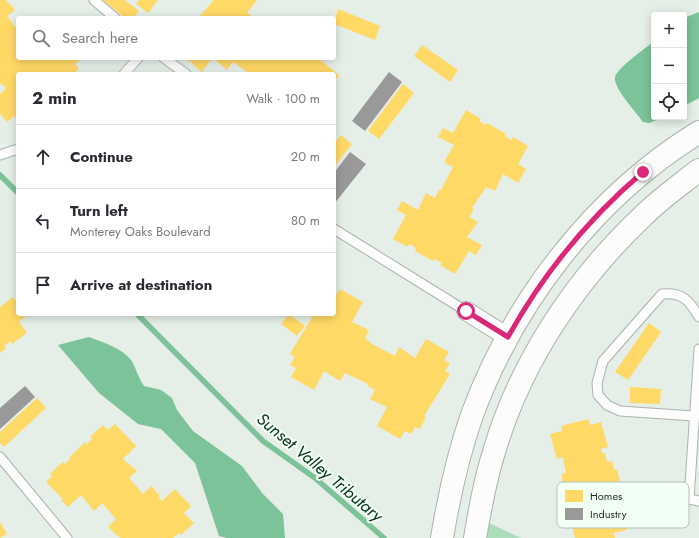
<!DOCTYPE html>
<meta charset="utf-8">
<style>
body{margin:0;font-family:Jost,sans-serif;background:#f7f7f7;color:#2b2b33}
.controls{position:absolute;right:12px;top:12px;display:grid;overflow:hidden;border-radius:4px;box-shadow:0 2px 10px #0003}
.controls button{width:36px;height:36px;display:grid;place-items:center;padding:0;border:0;border-bottom:1px solid #e1e1e2;background:#fff;color:#2b2b33;font:20px sans-serif}
.stop{position:absolute;width:12px;height:12px;margin:-9px;border:3px solid #db2777;border-radius:50%;background:#fff}
.stop.end{background:#db2777;border-color:#fff;box-shadow:0 1px 4px #0008}
.list{margin:0;padding:0;list-style:none}
h2{display:flex;justify-content:space-between;align-items:center;height:52px;margin:0;padding:0 16px;font-size:17px}
h2 small{font-size:13px;font-weight:400;color:#7c7c81}
.list li{display:grid;grid-template-columns:26px 1fr auto;gap:12px;align-items:center;box-sizing:border-box;height:64px;padding:0 16px;border-top:1px solid #e1e1e2}
.list b{display:block;font-size:15px;white-space:nowrap}
.list p{margin:0;font-size:13px;white-space:nowrap;color:#7c7c81}
.list em{font-size:13px;font-style:normal;color:#7c7c81}
.icon{flex:none;width:22px;height:22px;fill:none;stroke:currentColor;stroke-width:2;stroke-linecap:round;stroke-linejoin:round}
.map{position:relative;flex:none;width:699px;height:538px;overflow:hidden}
.search{position:absolute;background:#fff;box-shadow:0 2px 10px #0003;left:16px;top:16px;width:320px;height:44px;display:flex;align-items:center;gap:10px;box-sizing:border-box;padding:0 14px;border-radius:4px;color:#7c7c81;font-size:15px}
.panel{position:absolute;background:#fff;box-shadow:0 2px 10px #0003;left:16px;top:72px;width:320px;height:244px;border-radius:4px}
.map>svg:first-child{display:block}
.green{fill:#acdebe}
.water{fill:#7cc399}
.homes{fill:#ffd966}
.industry{fill:#999}
.lines{fill:none;stroke-linecap:round;stroke-linejoin:round}
.stream{stroke:#7cc399;stroke-width:5.5}
.service-casing{stroke:#acb3ad;stroke-width:11}
.minor-casing{stroke:#acb3ad;stroke-width:20}
.tertiary-casing{stroke:#acb3ad;stroke-width:24}
.service{stroke:#fbfcfb;stroke-width:9}
.minor{stroke:#fbfcfb;stroke-width:18}
.tertiary{stroke:#fbfcfb;stroke-width:22}
.route{stroke:#db2777;stroke-width:5}
.labels{text-anchor:middle;dominant-baseline:central;stroke-width:4;stroke-linejoin:round;paint-order:stroke}
.water-label{font-size:17px;font-style:italic;fill:#07321b;stroke:#f1fff5}
.key{fill:#f1fff5;stroke:#b5c1b9;stroke-width:1}
.key-label{font-size:11px;fill:#2a302c}
</style>
<div class="map">
<svg width="699" height="538" viewBox="0 0 699 538">
<rect width="100%" height="100%" fill="#e5eee7"/>
<!-- green -->
<path class="green" d="M487,522L521,538H484Z"/>
<!-- water -->
<g class="water">
<path d="M699,12V98L684,106V18Z"/>
<path d="M654,41V117H665L649,123L643,122C637,113 613,88 615,77C617,68 646,48 654,41Z"/>
<path d="M89,337C102,342 122,348 131,360C136,367 138,378 144,386L161,390L172,398L177,410L193,431L242,466L263,494L283,514L285,538H227L219,536L195,463L161,429L138,424L99,393L58,345Z"/>
</g>
<!-- homes -->
<g class="homes">
<path d="M0,0H6L15,10L7,16L18,31V58H82L75,64L79,69L73,74H18V120L14,116L7,122L0,114V94L6,88L0,83Z"/>
<path d="M103,0H125L139,11L133,18H125Z"/>
<path d="M139,0H158L148,13L136,4Z"/>
<path d="M214,0H257L247,13L256,18H198Z"/>
<path d="M338,9L380,26L375,40L334,24Z"/>
<path d="M422,45L458,70L450,82L414,56Z"/>
<path d="M183,58H212L202,72L193,65L194,64Z"/>
<path d="M213,58H318L339,75L334,82V74H250L233,62L227,70Z"/>
<path d="M403,84L414,93L379,139L368,131Z"/>
<path d="M466,110L481,119L479,121L486,125L487,123L506,134L505,136L511,140L513,137L528,146L518,164L526,169L518,183L503,174L495,191L486,187L472,208L474,209L469,217L478,222L467,237L482,245L476,255L469,251L455,274L440,265L442,263L434,259L433,261L415,251L416,248L409,244L408,247L393,239L406,215L397,210L402,201L418,210L426,193L435,198L439,190H441L453,167L444,162L454,145L438,137L443,128L453,133Z"/>
<path d="M341,135L352,144L334,167V144Z"/>
<path d="M340,289L363,302L352,322L369,330L365,338L372,344L395,356L399,347L415,358L426,339L449,352L444,360L450,364L445,371L450,374L424,416L426,417L420,429L415,427L411,434L405,431L400,439L377,426L387,407L370,399L375,390L368,386V384L345,373L340,381L324,371L314,390L291,377L296,368L290,365L295,357L290,354L314,314H334V298Z"/>
<path d="M13,297L18,304V314H25L26,316L19,322L27,333L12,344L11,341L4,346L6,348L0,353V307Z"/>
<path d="M289,314L305,326L297,336L281,324Z"/>
<path d="M649,323L661,332L628,380L615,372Z"/>
<path d="M630,387L661,389L660,404L630,403Z"/>
<path d="M37,398L46,408L4,447L0,443V432Z"/>
<path d="M588,419L590,425L601,422L608,447L601,449L602,453H605L607,462L612,461L614,470L617,469L620,481L617,482L620,495L615,496L617,506L620,505L627,530L614,533L615,538H575L570,517L576,516L574,505L569,507L567,499L564,500L561,488L564,487L561,474L566,473L563,457L557,459L550,434L562,431L561,426Z"/>
<path d="M115,424L136,446L123,459L137,471L129,478L143,494L151,486L160,496L158,497L162,501L175,489L191,506L184,513L194,523L181,535L179,533L173,538H120L108,527L116,519L102,503L94,511L81,495L68,507L61,500L63,499L46,482L52,476L50,474L63,462L65,464L70,459L69,458L85,442L87,444L92,439L90,437L103,425L108,430Z"/>
<path d="M0,522L7,534L0,538Z"/>
</g>
<!-- industry -->
<g class="industry">
<path d="M389,72L402,82L365,131L352,121Z"/>
<path d="M350,152L366,164L334,204V173Z"/>
<path d="M25,386L35,397L0,429V408Z"/>
</g>
<g class="lines">
<!-- stream -->
<g class="stream">
<path d="M0,175L18,193"/>
<path d="M137,314L263,441L315,478L384,538"/>
</g>
<defs>
<g id="service">
<path d="M94,0L115,18"/>
<path d="M164,58L186,74"/>
<path d="M124,74L138,58"/>
<path d="M0,155L18,149"/>
<path d="M334,229L466,311"/>
<path d="M699,349L689,499L699,501"/>
<path d="M694,416L620,411L607,405L598,395L597,383L603,361L662,294C682,292 689,300 699,317"/>
<path d="M0,457L67,538"/>
</g>
<path id="minor" d="M466,311L508,337"/>
<g id="tertiary">
<path d="M442,538C449,496 458,455 472,415C514,301 595,196 699,132"/>
<path d="M475,538C480,509 485,480 494,452C520,363 575,280 643,216C660,199 680,185 699,170"/>
</g>
</defs>
<!-- service casing -->
<use href="#service" class="service-casing"/>
<!-- minor casing -->
<use href="#minor" class="minor-casing"/>
<!-- tertiary casing -->
<use href="#tertiary" class="tertiary-casing"/>
<!-- service -->
<use href="#service" class="service"/>
<!-- minor -->
<use href="#minor" class="minor"/>
<!-- tertiary -->
<use href="#tertiary" class="tertiary"/>
</g>
<g class="lines">
<!-- route -->
<path class="route" d="M466,311L508,337C543,274 589,218 643,172"/>
</g>
<g class="labels">
<!-- water labels -->
<g class="water-label">
<text transform="translate(320 467) rotate(40)">Sunset Valley Tributary</text>
</g>
</g>
<!-- legend -->
<rect x="557" y="482" width="132" height="46" rx="6" class="key"/>
<rect x="565" y="490" width="18" height="12" fill="#ffd966"/>
<rect x="565" y="508" width="18" height="12" fill="#999"/>
<g class="key-label">
<text x="590" y="500">Homes</text>
<text x="590" y="518">Industry</text>
</g>
</svg>
<div class="controls">
<button>+</button>
<button>−</button>
<button><svg class="icon" aria-label="locate" viewBox="0 0 24 24"><circle cx="12" cy="12" r="6"/><path d="M12 2v4M12 18v4M2 12h4M18 12h4"/></svg></button>
</div>
<div class="stop" style="left:466px;top:311px"></div>
<div class="stop end" style="left:643px;top:172px"></div>
<div class="search"><svg class="icon" aria-label="search" viewBox="0 0 24 24"><circle cx="10" cy="10" r="6"/><path d="M15 15l6 6"/></svg>Search here</div>
<section class="panel">
<h2>2 min<small>Walk · 100 m</small></h2>
<ul class="list">
<li><svg class="icon" aria-label="ahead" viewBox="0 0 24 24"><path d="M12 20V5M6 11l6-6 6 6"/></svg><div><b>Continue</b></div><em>20 m</em></li>
<li><svg class="icon" aria-label="left" viewBox="0 0 24 24"><path d="M17 20v-9H6M10 6l-5 5 5 5"/></svg><div><b>Turn left</b><p>Monterey Oaks Boulevard</p></div><em>80 m</em></li>
<li><svg class="icon" aria-label="arrive" viewBox="0 0 24 24"><path d="M6 21V4h12l-3 4 3 4H6"/></svg><div><b>Arrive at destination</b></div></li>
</ul>
</section>
</div>
